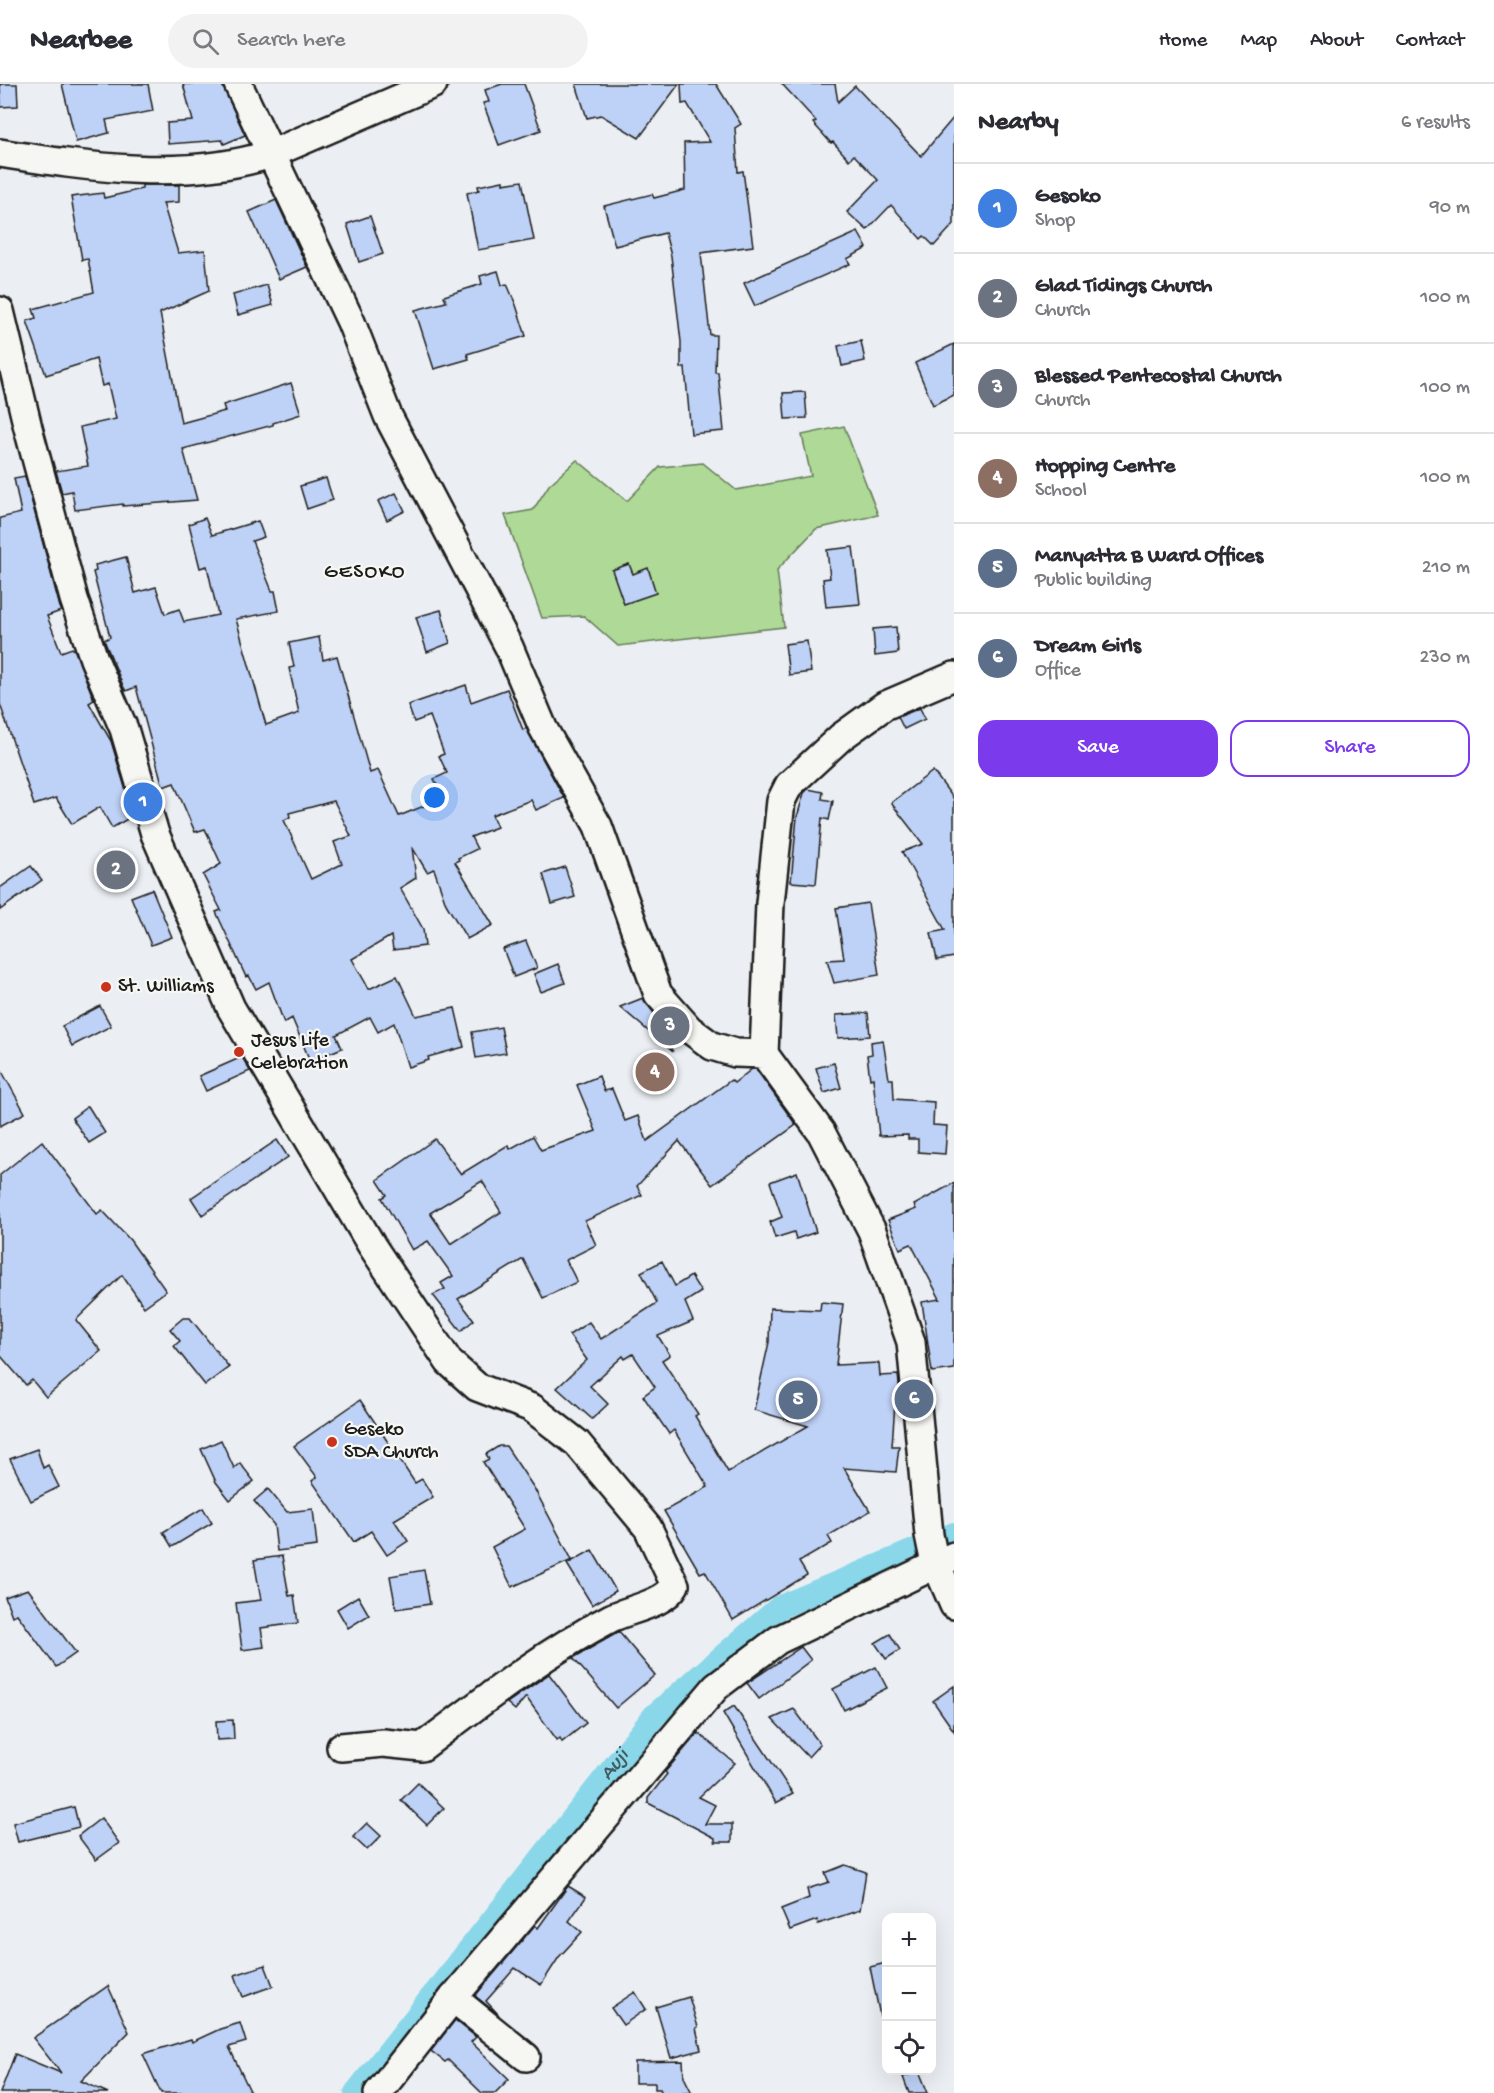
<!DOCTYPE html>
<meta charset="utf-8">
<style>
body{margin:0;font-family:"Gochi Hand",sans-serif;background:#f2f2f3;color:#2b2b33}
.controls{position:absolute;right:18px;bottom:18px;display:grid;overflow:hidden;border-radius:12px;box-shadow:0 6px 24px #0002}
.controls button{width:54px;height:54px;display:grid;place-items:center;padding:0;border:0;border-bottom:2px solid #e1e1e2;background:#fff;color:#2b2b33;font:30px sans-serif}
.you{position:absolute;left:435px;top:714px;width:21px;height:21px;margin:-15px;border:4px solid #fff;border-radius:50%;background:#1a73e8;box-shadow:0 0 0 9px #1a73e833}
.badge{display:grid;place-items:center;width:39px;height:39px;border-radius:50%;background:#7c3aed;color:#fff;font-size:20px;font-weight:700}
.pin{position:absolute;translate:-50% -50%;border:3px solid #fff;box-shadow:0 2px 6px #0006}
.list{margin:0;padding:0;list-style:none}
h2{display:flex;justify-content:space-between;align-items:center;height:78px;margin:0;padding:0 24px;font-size:26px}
h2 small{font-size:20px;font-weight:400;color:#7c7c81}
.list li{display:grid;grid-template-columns:39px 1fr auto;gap:18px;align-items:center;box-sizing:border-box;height:90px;padding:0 24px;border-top:2px solid #e1e1e2}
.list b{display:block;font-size:22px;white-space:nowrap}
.list p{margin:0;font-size:20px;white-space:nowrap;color:#7c7c81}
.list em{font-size:20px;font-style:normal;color:#7c7c81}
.actions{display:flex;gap:12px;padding:18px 24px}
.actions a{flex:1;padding:14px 0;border:2px solid #7c3aed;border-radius:18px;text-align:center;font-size:21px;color:#7c3aed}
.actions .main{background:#7c3aed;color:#fff}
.icon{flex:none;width:33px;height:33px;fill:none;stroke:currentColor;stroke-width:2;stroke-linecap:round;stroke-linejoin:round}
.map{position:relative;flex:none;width:954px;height:2009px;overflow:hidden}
header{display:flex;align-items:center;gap:36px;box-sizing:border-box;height:84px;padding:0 30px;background:#fff;border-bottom:2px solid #e1e1e2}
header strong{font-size:28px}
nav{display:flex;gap:33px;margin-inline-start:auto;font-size:21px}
.search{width:420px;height:54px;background:#f2f2f3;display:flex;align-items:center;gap:15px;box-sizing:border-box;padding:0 21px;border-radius:33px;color:#7c7c81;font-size:22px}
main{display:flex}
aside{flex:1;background:#fff}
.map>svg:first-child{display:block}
.green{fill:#aed996;stroke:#657a59;stroke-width:1.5}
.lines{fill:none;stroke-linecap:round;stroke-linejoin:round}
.canal{stroke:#8ad7e9;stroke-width:24}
.building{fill:#bed1f6;stroke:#1c1c1c;stroke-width:1.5;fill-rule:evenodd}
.minor-casing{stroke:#1c1c1c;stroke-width:32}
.minor{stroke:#f6f6f2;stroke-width:27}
.poi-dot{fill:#c8321e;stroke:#f6f6f2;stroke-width:2}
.labels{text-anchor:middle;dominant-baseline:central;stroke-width:4.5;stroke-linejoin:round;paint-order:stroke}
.poi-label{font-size:20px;fill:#1c1c1c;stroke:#f6f6f2;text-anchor:start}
.neighbourhood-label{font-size:21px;letter-spacing:1.5px;fill:#1c1c1c;stroke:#f6f6f2}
.water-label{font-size:21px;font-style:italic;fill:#425d64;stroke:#f6f6f2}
</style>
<header>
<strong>Nearbee</strong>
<div class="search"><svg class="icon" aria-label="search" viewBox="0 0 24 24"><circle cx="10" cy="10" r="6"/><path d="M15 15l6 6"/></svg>Search here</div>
<nav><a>Home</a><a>Map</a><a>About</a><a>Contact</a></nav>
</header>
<main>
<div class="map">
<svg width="954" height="2009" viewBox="0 0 954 2009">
<rect width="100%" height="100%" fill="#ebeff3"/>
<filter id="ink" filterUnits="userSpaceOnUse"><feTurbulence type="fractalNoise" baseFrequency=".0167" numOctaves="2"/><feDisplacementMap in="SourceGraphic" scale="12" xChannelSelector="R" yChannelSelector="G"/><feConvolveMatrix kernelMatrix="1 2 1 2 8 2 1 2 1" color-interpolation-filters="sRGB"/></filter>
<g filter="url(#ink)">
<!-- green -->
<path class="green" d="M844,342L878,431L816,445L777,486L784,543L618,562L584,532L542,534L505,431L533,426L549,401L577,376L627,417L660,383L703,379L736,406L811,392L802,351Z"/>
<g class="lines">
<!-- canal -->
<path class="canal" id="s1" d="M356,2009L655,1631L780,1523L954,1450"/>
</g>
<!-- building -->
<g class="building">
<path d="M0,0H17L18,22L1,23Z"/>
<path d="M62,0H148L153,27L106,36L109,49L76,58Z"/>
<path d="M183,0H222L245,51L224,60L222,56L168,60L167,39L193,37Z"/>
<path d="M502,0H524L541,46L499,61L483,19L489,18L485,6Z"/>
<path d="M576,0H679L639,54L601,31L587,34Z"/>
<path d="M681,0H716L741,40L735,44L738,88L743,87L753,162L701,169L710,251H716L715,288H718L724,347L691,350L685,284H681V258L671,172L665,149L615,162L604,122L652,110L654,114L685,106L684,59L710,58L687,19L682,20Z"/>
<path d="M782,0H835L838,18L855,2L921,72L954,33V140L934,162L924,152L921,155L891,121L867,146L847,128L878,96L854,71L849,76L833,58L831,59L813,39L816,37Z"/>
<path d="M503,97V100L522,97L534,156L478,166L467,109L479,106L478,102Z"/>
<path d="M142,101H179V118L163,119L178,169L205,166L209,207L160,229L181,339L225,327L223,321L291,299L301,330L273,339V341L183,365L197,416L123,422V420L75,426L72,407L62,409L56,387L88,382L80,343L116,335L108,300L102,302L96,275L46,291L27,237L36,234L33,225L94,208L88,175L82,176L71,113L103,109L104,114L142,105Z"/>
<path d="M276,116L307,183L279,195L249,128Z"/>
<path d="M370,132L383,170L359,178L347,140Z"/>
<path d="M858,148L867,164L847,175L850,180L755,222L744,199Z"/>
<path d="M498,187L502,201L507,200L516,221L526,252L467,270L469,275L434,285L415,226L446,218L444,212L482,200L480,192Z"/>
<path d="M267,201L273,221L238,231L233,211Z"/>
<path d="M861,257L865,277L842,282L838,262Z"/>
<path d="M954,260V311L933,321L915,279Z"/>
<path d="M805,308L807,334L785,335L783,309Z"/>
<path d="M25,392L61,527L47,532L61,568L72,564L75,567L94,616L89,619L111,657L130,720L123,724L129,734L112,744L100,723L72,740L56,714L34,721L0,620V434L21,429L14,394Z"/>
<path d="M326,394L333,416L307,425L300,402Z"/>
<path d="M396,409L405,427L387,436L378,417Z"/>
<path d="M205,434L212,451L258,437L264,453L252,457L272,507H275L279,527L236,535L266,641L299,629L289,584L294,583L289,559L319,553L323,576L337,572L370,689L378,686L399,732L444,714L434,695L447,689L439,672L444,670L430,632L414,638L408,621L466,601L471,618L507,605L523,646L526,644L564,714L536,726L531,716L492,731L497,743L471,753L477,765L458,774L459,776L455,778L493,841L467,855L446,820L434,785L427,788L412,763L416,794L400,804L423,845L425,862L393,866L391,852L352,875L369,905L397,892L416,932L455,924L464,963L428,973L429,976L408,983L394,939L378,948L370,933L336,951L342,964L310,977L292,934L284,939L269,898L256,905L249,892L246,893L216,828L221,826L203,791L221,780L205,745L195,748L174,699L163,703L136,603L126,607L124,604L104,556L110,553L93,488L96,487L95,481L126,473L135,509L156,503L165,530L179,525L184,538L218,531L207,482L200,484L189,440ZM334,717L351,752L334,758L342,780L311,795L284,736L290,733L289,729Z"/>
<path d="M853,463L860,520L826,523L823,495L830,494L827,466Z"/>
<path d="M629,480L633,490L648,484L656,509L624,520L612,486Z"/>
<path d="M441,526L450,559L427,568L416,533Z"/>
<path d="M896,543L898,569L875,572L873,545Z"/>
<path d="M807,557L811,588L789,591L785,560Z"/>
<path d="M920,624L925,635L904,645L898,633Z"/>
<path d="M933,687L954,715V873L937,876L931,849L945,846L902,768L923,760L891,719Z"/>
<path d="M808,705L823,708L822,715L833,717L829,736L822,734L816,800L791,798L797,733L804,709Z"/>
<path d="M31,782L42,796L0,826V804Z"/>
<path d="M565,783L575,813L552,820L543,790Z"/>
<path d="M152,805L172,853L151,861L131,813Z"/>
<path d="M868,819L879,891L834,899L827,876L844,875L836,824Z"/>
<path d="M526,857L537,884L514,893L503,865Z"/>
<path d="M558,880L565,899L541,908L534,890Z"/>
<path d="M643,914L656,932L673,968L620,923Z"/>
<path d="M100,922L111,942L72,962L62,942Z"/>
<path d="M868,929L870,952L838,954L836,931Z"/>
<path d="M501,943L506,969L476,974L472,948Z"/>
<path d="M883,956L889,995H893L894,1015L934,1018L933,1041L947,1042L945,1070L918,1068V1055H908V1051L879,1052L873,994L870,995L867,971L872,970L871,958Z"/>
<path d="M242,973L250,987L206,1007L199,992Z"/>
<path d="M834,979L841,1004L824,1009L816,984Z"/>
<path d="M0,984L25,1029L0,1042Z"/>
<path d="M752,985H756L796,1041L712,1101L679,1057L637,1102L642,1111L585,1137L596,1161L566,1176L577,1198L543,1214L523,1175L458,1215L474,1236L461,1247L433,1211L445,1205L441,1199L453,1192L428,1157L412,1166L382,1114L387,1111L377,1096L435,1055L461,1090L508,1061L510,1065L533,1052L541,1066L596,1047L577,1001L599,992L604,1007L612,1005L625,1037L638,1032L647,1057L731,996L734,999ZM482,1097L501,1128L451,1160L430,1129Z"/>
<path d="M88,1022L105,1049L89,1059L72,1034Z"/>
<path d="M277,1056L288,1073L202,1131L191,1114Z"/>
<path d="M42,1057L97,1130L102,1126L130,1156L166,1207L144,1223L122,1191L76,1236L101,1267L46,1313L32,1296L26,1301L0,1271V1091Z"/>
<path d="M797,1088L816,1148L796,1155L794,1148L775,1154L770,1138L782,1133L770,1098Z"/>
<path d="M954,1099V1285L932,1288L922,1218L940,1215L911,1160L900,1165L888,1136L916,1125L914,1121Z"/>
<path d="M662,1177L675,1202L691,1192L701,1208L685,1218L693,1237L658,1252L670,1271L662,1276L698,1330L695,1332L728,1388L808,1342L754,1326L769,1258L770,1224L820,1226L821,1218L843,1220L836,1281L879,1279L880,1292L898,1291L901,1319H895L892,1362H899L896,1388L844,1384L870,1427L828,1452L832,1459L799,1478L807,1491L733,1536L705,1487L700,1489L664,1427L708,1403L674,1346L669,1350L643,1312L655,1303L633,1270L625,1275L623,1272L590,1302L608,1320L592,1335L557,1304L587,1276L569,1251L589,1238L601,1255L657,1219L641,1188Z"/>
<path d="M183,1234H190L229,1283L205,1301L174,1262L180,1257L170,1245Z"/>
<path d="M360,1316L415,1399L422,1395L433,1413L394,1436L408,1457L387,1471L371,1447L354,1458L312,1397L317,1393L294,1362Z"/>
<path d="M221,1356L234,1384L240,1379L254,1397L230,1416L216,1398L201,1365Z"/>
<path d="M499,1362H506L534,1404L572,1476L512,1503L492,1463L525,1445L483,1378L489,1375L486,1370Z"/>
<path d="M37,1365L43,1384L48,1381L59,1403L31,1417L10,1375Z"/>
<path d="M268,1405L287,1428L313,1425L317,1462L277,1467L274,1441L254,1417Z"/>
<path d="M203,1424L212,1439L172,1463L163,1448Z"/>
<path d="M592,1466L616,1507L592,1521L567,1480Z"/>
<path d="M282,1472L289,1512L294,1511L298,1539L261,1544L264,1563L242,1566L236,1519L261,1516L254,1476Z"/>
<path d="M424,1486L430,1520L396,1525L390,1492Z"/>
<path d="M28,1505L76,1569L56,1583L17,1530L12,1532L5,1513Z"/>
<path d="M358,1512L369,1531L348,1544L337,1525Z"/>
<path d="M619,1548L655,1591L616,1624L573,1574Z"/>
<path d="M890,1550L900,1566L886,1575L875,1559Z"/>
<path d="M801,1563L811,1576L759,1615L747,1599Z"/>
<path d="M876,1583L887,1604L844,1626L833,1605Z"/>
<path d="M549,1590L586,1639L562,1658L560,1654L557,1656L526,1613L515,1626L507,1619Z"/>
<path d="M954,1602V1647L933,1617Z"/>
<path d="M734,1622L793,1710L776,1719L723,1629Z"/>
<path d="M794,1625L820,1660L808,1673L772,1635Z"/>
<path d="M233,1636L234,1655L217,1656L216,1637Z"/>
<path d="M698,1649L735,1679L699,1713L715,1721L705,1740H732V1758H715V1754L648,1719V1714L667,1690L665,1688Z"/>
<path d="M418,1699L444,1724L427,1741L401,1716Z"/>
<path d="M74,1723L79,1743L18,1758L13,1739Z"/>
<path d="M101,1734L119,1759L96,1776L78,1752Z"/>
<path d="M367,1739L381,1752L367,1766L353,1753Z"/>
<path d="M845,1781L866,1788L860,1826L818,1840L817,1836L790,1846L781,1825L809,1814L807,1805L829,1798L825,1789Z"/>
<path d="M568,1802L586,1813L569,1837L582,1848L559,1873L541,1901L515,1884L486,1917L499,1931L475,1912L535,1841L538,1844Z"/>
<path d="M886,1879V1932H880L870,1883Z"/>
<path d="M265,1881L273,1902L243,1913L235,1891Z"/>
<path d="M108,1902L129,1948L81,1997L108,2009H0L15,1970L61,1989L33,1954Z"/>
<path d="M635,1908L646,1925L623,1941L611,1924Z"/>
<path d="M689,1913L698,1943L696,1944L701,1966L671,1974L656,1923Z"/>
<path d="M455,1936L476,1953L471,1958L509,1995L495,2009H482L448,1976L445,1978L431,1967Z"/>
<path d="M240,1939L246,1958L229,1963L251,2009H161L143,1970L191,1955L192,1958L220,1945Z"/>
<path d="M683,1977L684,1993L692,2009H662L660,2005H655V1999H635V1978Z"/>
<path d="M919,1987L928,2009H909L903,1993Z"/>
</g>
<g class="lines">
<defs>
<g id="minor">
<path d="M238,0L351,238L388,332L509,563L543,644L598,742L658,910L689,945L712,962L735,969L764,970L821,1048L872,1147L911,1258L929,1451L934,1475L954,1521"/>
<path d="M0,69C87,83 185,98 271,70L433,0"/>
<path d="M0,227L28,344L74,515L94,575L124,645L155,750L231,924L372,1162L449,1278L477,1303L532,1324L577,1359L648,1444L675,1501C665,1520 630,1525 611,1534C544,1569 483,1617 422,1663L383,1659L341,1663"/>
<path d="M764,970L770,819L781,717L789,701L841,653L884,622L954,592"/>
<path d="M453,1914L526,1973"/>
<path d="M378,2009L453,1914L716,1603L778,1556L954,1472"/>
</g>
</defs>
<!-- minor casing -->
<use href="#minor" class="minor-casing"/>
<!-- minor -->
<use href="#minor" class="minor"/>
</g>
</g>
<!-- markers -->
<g class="poi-dot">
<circle cx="106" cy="903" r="6"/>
<circle cx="239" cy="968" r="6"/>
<circle cx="332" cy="1358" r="6"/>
</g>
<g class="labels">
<!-- poi labels -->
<g class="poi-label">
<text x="118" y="903">St. Williams</text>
<text x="251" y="957">Jesus Life<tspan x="251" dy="23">Celebration</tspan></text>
<text x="344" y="1346">Geseko<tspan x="344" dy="23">SDA Church</tspan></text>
</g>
<!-- neighbourhood labels -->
<g class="neighbourhood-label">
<text x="365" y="489">GESOKO</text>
</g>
<!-- water labels -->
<g class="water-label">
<text stroke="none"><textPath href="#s1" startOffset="418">Auji</textPath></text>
</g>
</g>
</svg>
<div class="controls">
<button>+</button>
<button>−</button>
<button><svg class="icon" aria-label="locate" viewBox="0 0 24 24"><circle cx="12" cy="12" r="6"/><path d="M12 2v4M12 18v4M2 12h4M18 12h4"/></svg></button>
</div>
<div class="you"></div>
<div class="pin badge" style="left:143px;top:718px;background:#3f7fe0">1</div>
<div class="pin badge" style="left:116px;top:786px;background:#6b7280">2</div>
<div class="pin badge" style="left:670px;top:942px;background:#6b7280">3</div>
<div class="pin badge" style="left:655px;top:988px;background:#8d6e63">4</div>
<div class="pin badge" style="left:798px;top:1316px;background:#5c6f8a">5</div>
<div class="pin badge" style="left:914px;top:1315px;background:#5c6f8a">6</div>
</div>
<aside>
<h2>Nearby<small>6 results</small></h2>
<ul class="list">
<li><span class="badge" style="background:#3f7fe0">1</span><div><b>Gesoko</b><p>Shop</p></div><em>90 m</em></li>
<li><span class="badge" style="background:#6b7280">2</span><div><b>Glad Tidings Church</b><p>Church</p></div><em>100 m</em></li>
<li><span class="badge" style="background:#6b7280">3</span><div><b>Blessed Pentecostal Church</b><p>Church</p></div><em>100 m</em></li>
<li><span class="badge" style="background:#8d6e63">4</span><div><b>Hopping Centre</b><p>School</p></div><em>100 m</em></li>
<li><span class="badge" style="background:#5c6f8a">5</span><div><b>Manyatta B Ward Offices</b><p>Public building</p></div><em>210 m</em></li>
<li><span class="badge" style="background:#5c6f8a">6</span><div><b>Dream Girls</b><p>Office</p></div><em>230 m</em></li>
</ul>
<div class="actions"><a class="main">Save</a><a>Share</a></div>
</aside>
</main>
